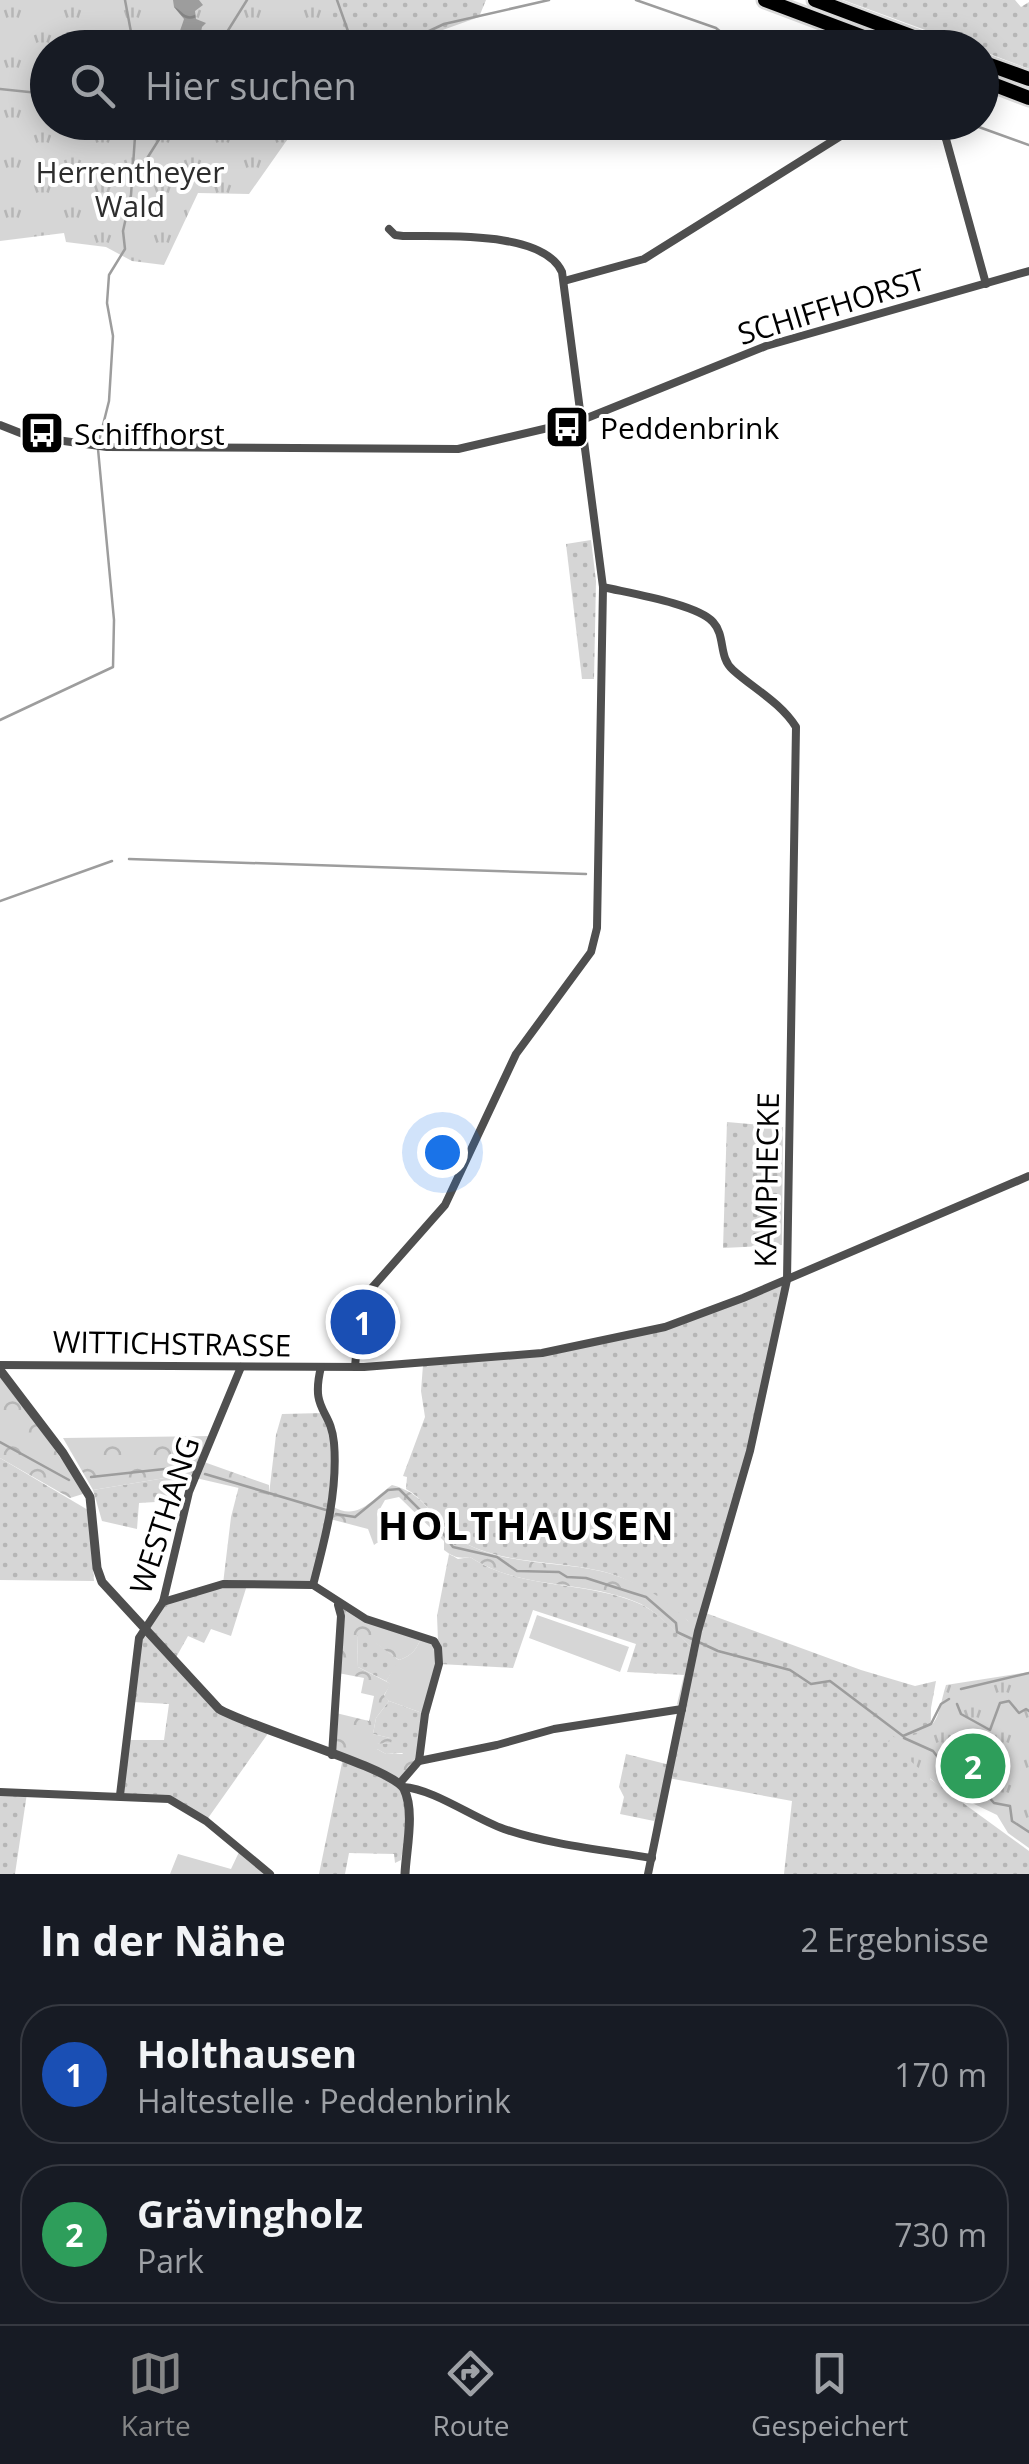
<!DOCTYPE html>
<html lang="de">
<meta charset="utf-8">
<style>
body{margin:0;font-family:"Open Sans",sans-serif;background:#242831;color:#f1f3f6}
.you{position:absolute;left:442px;top:1152px;width:35px;height:35px;margin:-25px;border:8px solid #fff;border-radius:50%;background:#1a73e8;box-shadow:0 0 0 15px #1a73e833}
.badge{display:grid;place-items:center;width:65px;height:65px;border-radius:50%;background:#858687;color:#fff;font-size:32px;font-weight:700}
.pin{position:absolute;translate:-50% -50%;border:5px solid #fff;box-shadow:0 2px 10px #0006}
.list{margin:0;padding:0;list-style:none}
h2{display:flex;justify-content:space-between;align-items:center;height:130px;margin:0;padding:0 40px;font-size:42px}
h2 small{font-size:32px;font-weight:400;color:#9ea1a6}
.list li{display:grid;grid-template-columns:65px 1fr auto;gap:30px;align-items:center;box-sizing:border-box;height:140px;margin:0 20px 20px;padding:0 20px;border:2px solid #363941;border-radius:40px}
.list b{display:block;font-size:38px;white-space:nowrap}
.list p{margin:0;font-size:32px;white-space:nowrap;color:#9ea1a6}
.list em{font-size:32px;font-style:normal;color:#9ea1a6}
.icon{flex:none;width:55px;height:55px;fill:none;stroke:currentColor;stroke-width:2;stroke-linecap:round;stroke-linejoin:round}
.map{position:relative;flex:none;width:1029px;height:1874px;overflow:hidden}
.search{position:absolute;background:#171b24;box-shadow:0 5px 25px #0003;left:30px;right:30px;top:30px;height:110px;display:flex;align-items:center;gap:25px;box-sizing:border-box;padding:0 35px;border-radius:55px;color:#9ea1a6;font-size:38px}
.sheet{height:450px;background:#171b24}
nav{display:flex;justify-content:space-around;align-items:center;box-sizing:border-box;height:140px;border-top:2px solid #363941;background:#171b24;font-size:28px;color:#9ea1a6}
nav a{display:grid;justify-items:center;gap:5px}
nav .on{color:#858687}
.map>svg:first-child{display:block}
.grass{fill:url(#grass-dots)}
.forest{fill:url(#forest-crowns)}
.park{fill:url(#park-tufts)}
.pitch{fill:#d6d6d6}
.water{fill:url(#water-waves)}
.lines{fill:none;stroke-linecap:round;stroke-linejoin:round}
.stream{stroke:#9d9d9d;stroke-width:2.5}
.motorway-casing{stroke:#dbdbdb;stroke-width:19}
.minor{stroke:#4f4f4f;stroke-width:8}
.tertiary{stroke:#4f4f4f;stroke-width:9}
.motorway{stroke:#000;stroke-width:14}
.labels{text-anchor:middle;dominant-baseline:central;stroke-width:8;stroke-linejoin:round;paint-order:stroke}
.park-label{font-size:30px;fill:#2d2d2d;stroke:#fff}
.street-label{font-size:30px;fill:#000;stroke:#fff}
.poi-label{font-size:30px;fill:#000;stroke:#fff;text-anchor:start}
.district-label{font-size:40px;font-weight:bold;letter-spacing:2.5px;fill:#000;stroke:#fff}
</style>
<div class="map">
<svg width="1029" height="1874" viewBox="0 0 1029 1874">
<defs>
<pattern id="grass-dots" width="8" height="8" patternUnits="userSpaceOnUse" patternTransform="scale(2.5)"><rect width="8" height="8" fill="#d6d6d6"/><path d="M2 2h.1M6 6h.1" fill="none" stroke="#b6b6b6" stroke-width="1.8" stroke-linecap="round"/></pattern>
<pattern id="forest-crowns" width="20" height="18" patternUnits="userSpaceOnUse" patternTransform="scale(2.5)"><rect width="20" height="18" fill="#d6d6d6"/><path d="M2 6a3 3 0 1 1 6 0M12 15a3 3 0 1 1 6 0" fill="none" stroke="#b6b6b6"/></pattern>
<pattern id="park-tufts" width="24" height="20" patternUnits="userSpaceOnUse" patternTransform="scale(2.5)"><rect width="24" height="20" fill="#d6d6d6"/><path d="M3 7l-1-3M5 7V3M7 7l1-3M15 17l-1-3M17 17v-4M19 17l1-3" fill="none" stroke="#b6b6b6"/></pattern>
<pattern id="water-waves" width="16" height="10" patternUnits="userSpaceOnUse" patternTransform="scale(2.5)"><rect width="16" height="10" fill="#9d9d9d"/><path d="M0 5q4-4 8 0t8 0" fill="none" stroke="#858585"/></pattern>
</defs>
<rect width="100%" height="100%" fill="#fff"/>
<!-- grass -->
<g class="grass">
<path d="M219,0H486L479,17L426,36L406,47L215,48Z"/>
<path d="M843,0H1015L1021,7L1029,2V69L982,51V48L972,47Z"/>
<path d="M591,540L596,581L594,679H582L566,544Z"/>
<path d="M727,1122L783,1127L782,1245L723,1248Z"/>
<path d="M787,1280L750,1451L703,1612L861,1670L915,1686L936,1681L931,1708L930,1779L1029,1851V1874H784L792,1801L668,1778L652,1858L654,1821L620,1814L624,1797L619,1787L626,1754L670,1765L682,1709L677,1704L684,1675L627,1672L636,1644L533,1610L513,1668L439,1664L437,1616L449,1554L458,1559L470,1557C521,1591 586,1580 640,1604C660,1613 678,1635 693,1649L688,1621C661,1599 636,1580 601,1571C555,1560 505,1565 463,1542C439,1529 430,1502 406,1489L407,1477L403,1476L425,1417L421,1391L423,1365L542,1353L628,1337Z"/>
<path d="M323,1413L329,1423L333,1497L313,1585L248,1582L231,1636L211,1629L204,1643L188,1636L174,1661L219,1709L269,1732L206,1821L169,1799L120,1795L127,1740H164L169,1704L133,1702L139,1638L163,1602L223,1584L231,1517L239,1486L269,1494L276,1435L282,1414Z"/>
<path d="M0,1458L88,1510L94,1581L0,1580Z"/>
<path d="M183,1475L172,1501L139,1503L137,1529L102,1521L93,1490Z"/>
<path d="M357,1634L371,1639L400,1661L386,1681L358,1667Z"/>
<path d="M389,1701L425,1714L420,1752L386,1754L377,1749L376,1744L391,1743L390,1738L373,1734L376,1718Z"/>
<path d="M343,1758L366,1766L406,1793V1853L402,1854L401,1860L395,1863L394,1854L349,1853L345,1874H319Z"/>
<path d="M0,1792L27,1793L15,1874H0Z"/>
</g>
<!-- forest -->
<g class="forest">
<path d="M0,1374L86,1493L70,1498L0,1458Z"/>
<path d="M212,1436L204,1462L269,1485V1495L183,1475L93,1490L63,1438Z"/>
<path d="M392,1485C432,1496 431,1524 463,1542C504,1565 555,1561 600,1571C639,1580 671,1602 698,1631L694,1650C678,1635 660,1614 641,1604C587,1579 521,1591 470,1557C459,1559 453,1557 444,1550V1541L399,1497L385,1500L377,1514L384,1538L374,1545L368,1529L330,1519L332,1506C358,1522 372,1499 392,1485Z"/>
<path d="M338,1604L365,1619L422,1635C418,1648 412,1656 399,1660L371,1640L357,1635L358,1667L391,1684L384,1695L389,1701L376,1718L373,1734L390,1738L393,1735L391,1743L377,1744V1749L386,1754H402L409,1748L420,1752L419,1761L400,1783L332,1755L336,1713L369,1721L374,1696L361,1693L364,1678L338,1673Z"/>
</g>
<!-- park -->
<g class="park">
<path d="M0,0H327L344,47L48,48V122L299,123L249,194L198,193L164,265L132,261L106,247L66,242L64,233L0,241Z"/>
<path d="M1029,1672V1848L1008,1833L997,1815L941,1788L888,1741L896,1738L881,1727L879,1719L906,1737C941,1730 937,1714 946,1685Z"/>
</g>
<!-- pitch -->
<g class="pitch">
<path d="M537,1615L629,1647L620,1672L529,1638Z"/>
<path d="M422,1635C451,1651 431,1687 425,1714L389,1701L384,1696L390,1684L386,1681L399,1660C412,1656 418,1648 422,1635Z"/>
<path d="M240,1850L270,1874H170L178,1854L231,1869Z"/>
</g>
<!-- water -->
<path class="water" d="M173,0H199L203,5L195,11L196,19L206,23L202,27L199,43L191,47H185C176,35 180,32 184,19L174,7Z"/>
<g class="lines">
<!-- stream -->
<g class="stream">
<path d="M125,0L134,48"/>
<path d="M337,0L354,48"/>
<path d="M636,0L716,28L729,39L751,48"/>
<path d="M217,48L247,0"/>
<path d="M393,48L444,24L549,0"/>
<path d="M0,89L48,94"/>
<path d="M115,122L135,131"/>
<path d="M965,122L1029,145"/>
<path d="M131,169L146,160L170,122"/>
<path d="M99,441L109,401L113,336L107,303L109,275L125,249L123,231L131,195L136,122"/>
<path d="M0,720L113,667L114,620L98,449"/>
<path d="M129,859L586,874"/>
<path d="M0,901L112,861"/>
<path d="M0,1442L69,1480"/>
<path d="M205,1474L326,1510"/>
<path d="M91,1477L192,1466"/>
<path d="M336,1514L355,1517L388,1490L399,1489L442,1532L453,1547L497,1557L517,1571L559,1572L567,1577L586,1578L633,1593L646,1597L676,1623L677,1632L718,1651L790,1670L811,1684L830,1681L903,1736L931,1724L941,1704L949,1699"/>
<path d="M961,1689L1029,1673"/>
<path d="M957,1704L961,1714L990,1730L1000,1703L1009,1701L1019,1713L1026,1709L1029,1711"/>
<path d="M904,1738L933,1751L951,1774H958L968,1790L987,1795L994,1803L1010,1806L1012,1821L1029,1832"/>
</g>
<defs>
<g id="motorway">
<path d="M765,0L893,48"/>
<path d="M815,0L943,48"/>
<path d="M982,62L1029,79"/>
<path d="M982,80L1029,98"/>
</g>
</defs>
<!-- motorway casing -->
<use href="#motorway" class="motorway-casing"/>
<!-- minor -->
<g class="minor">
<path d="M935,122L946,139L986,284"/>
<path d="M564,281L644,259L863,122"/>
<path d="M0,425L28,436L107,447L458,449L582,420L766,346L1029,271"/>
<path d="M603,587C628,593 697,604 713,622C726,636 718,657 733,670C754,689 780,702 796,727L787,1280L750,1451L698,1631L648,1874"/>
<path d="M0,1365L364,1367L542,1353L665,1327L743,1298L1029,1176"/>
<path d="M355,1367L360,1311L370,1290L445,1205L516,1054L591,952L597,928L603,587L562,272C543,230 442,237 403,236L395,235L389,229"/>
<path d="M313,1585C325,1539 338,1492 334,1443C331,1408 310,1412 321,1367"/>
<path d="M163,1602L223,1584L313,1585L366,1619L434,1641L438,1648L439,1664L425,1714L419,1761L400,1783"/>
<path d="M332,1755L341,1616L338,1605"/>
<path d="M419,1761L497,1745L554,1729L682,1709"/>
<path d="M403,1787C434,1789 473,1818 504,1829C551,1845 603,1850 652,1858"/>
<path d="M0,1792L169,1799L206,1821L270,1874"/>
<path d="M120,1795L139,1638L163,1602L189,1492L241,1367"/>
</g>
<!-- tertiary -->
<path class="tertiary" d="M0,1370L63,1453L90,1497L97,1568L102,1582L219,1709C251,1728 393,1768 404,1789C415,1811 406,1850 405,1874"/>
<!-- motorway -->
<use href="#motorway" class="motorway"/>
</g>
<!-- icons -->
<defs>
<symbol id="bus-square" viewBox="-11 -11 22 22"><rect x="-9" y="-9" width="18" height="18" rx="4" fill="#000" stroke="#fff"/><path d="M-5-6H5V4H4V6H2V4H-2V6H-4V4H-5ZM-3.5-4V0h7V-4ZM-3.5 1.2v1.5H-2V1.2ZM2 1.2v1.5H3.5V1.2Z" fill="#fff"/></symbol>
</defs>
<g fill-rule="evenodd">
<use href="#bus-square" x="542" y="402" width="50" height="50"/>
<use href="#bus-square" x="17" y="408" width="50" height="50"/>
</g>
<g class="labels">
<!-- park labels -->
<g class="park-label">
<text x="130" y="171">Herrentheyer<tspan x="130" dy="34">Wald</tspan></text>
</g>
<!-- street labels -->
<g class="street-label">
<text transform="translate(831 306) rotate(-17)">SCHIFFHORST</text>
<text transform="translate(766 1180) rotate(-89)">KAMPHECKE</text>
<text transform="translate(172 1343) rotate(1)">WITTICHSTRASSE</text>
<text transform="translate(164 1515) rotate(-72)">WESTHANG</text>
</g>
<!-- poi labels -->
<g class="poi-label">
<text x="600" y="427">Peddenbrink</text>
<text x="74" y="433">Schiffhorst</text>
</g>
<!-- district labels -->
<g class="district-label">
<text x="527" y="1524">HOLTHAUSEN</text>
</g>
</g>
</svg>
<div class="you"></div>
<div class="pin badge" style="left:363px;top:1322px;background:#1a4fb4">1</div>
<div class="pin badge" style="left:973px;top:1766px;background:#2e9e5b">2</div>
<div class="search"><svg class="icon" aria-label="search" viewBox="0 0 24 24"><circle cx="10" cy="10" r="6"/><path d="M15 15l6 6"/></svg>Hier suchen</div>
</div>
<section class="sheet">
<h2>In der Nähe<small>2 Ergebnisse</small></h2>
<ul class="list">
<li><span class="badge" style="background:#1a4fb4">1</span><div><b>Holthausen</b><p>Haltestelle · Peddenbrink</p></div><em>170 m</em></li>
<li><span class="badge" style="background:#2e9e5b">2</span><div><b>Grävingholz</b><p>Park</p></div><em>730 m</em></li>
</ul>
</section>
<nav>
<a class="on"><svg class="icon" aria-label="map" viewBox="0 0 24 24"><path d="M3 6l6-2 6 2 6-2v14l-6 2-6-2-6 2zM9 4v14M15 6v14"/></svg>Karte</a>
<a><svg class="icon" aria-label="directions" viewBox="0 0 24 24"><path d="M12 3l9 9-9 9-9-9zM9 14v-3h6M13 9l2 2-2 2"/></svg>Route</a>
<a><svg class="icon" aria-label="saved" viewBox="0 0 24 24"><path d="M7 4h10v16l-5-4-5 4z"/></svg>Gespeichert</a>
</nav>
